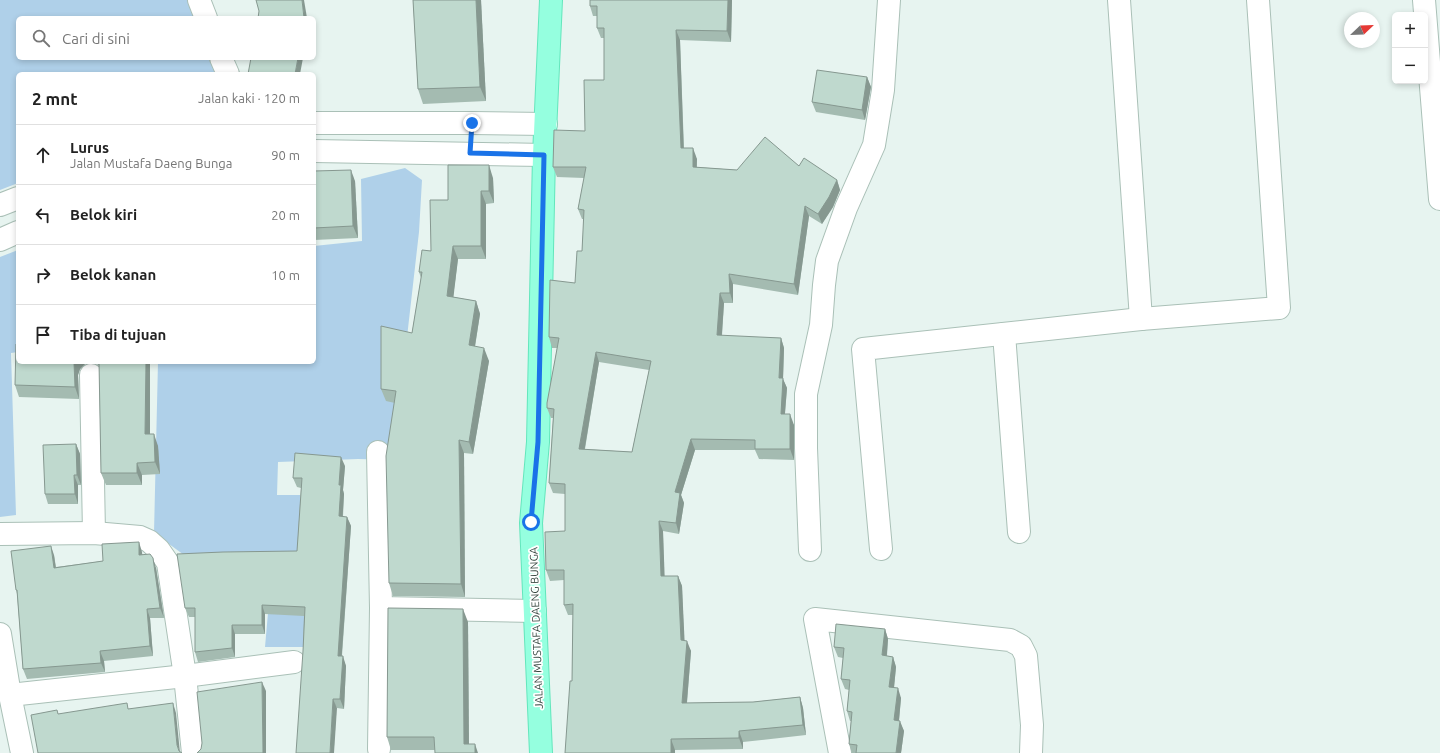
<!DOCTYPE html>
<html lang="id">
<meta charset="utf-8">
<style>
body{margin:0;font-family:Ubuntu,sans-serif;background:#f6f6f6;color:#222}
.controls{position:absolute;right:12px;top:12px;display:grid;overflow:hidden;border-radius:6px;box-shadow:0 2px 6px #0003}
.controls button{width:36px;height:36px;display:grid;place-items:center;padding:0;border:0;border-bottom:1px solid #e0e0e0;background:#fff;color:#222;font:20px sans-serif}
.compass{position:absolute;left:1344px;top:12px;width:36px;height:36px;border-radius:50%;background:#fff;box-shadow:0 2px 6px #0003;rotate:67deg}
.stop{position:absolute;width:12px;height:12px;margin:-9px;border:3px solid #1a73e8;border-radius:50%;background:#fff}
.stop.end{background:#1a73e8;border-color:#fff;box-shadow:0 1px 4px #0008}
.list{margin:0;padding:0;list-style:none}
h2{display:flex;justify-content:space-between;align-items:center;height:52px;margin:0;padding:0 16px;font-size:17px}
h2 small{font-size:13px;font-weight:400;color:#767676}
.list li{display:grid;grid-template-columns:26px 1fr auto;gap:12px;align-items:center;box-sizing:border-box;height:60px;padding:0 16px;border-top:1px solid #e0e0e0}
.list b{display:block;font-size:15px;white-space:nowrap}
.list p{margin:0;font-size:13px;white-space:nowrap;color:#767676}
.list em{font-size:13px;font-style:normal;color:#767676}
.icon{flex:none;width:22px;height:22px;fill:none;stroke:currentColor;stroke-width:2;stroke-linecap:round;stroke-linejoin:round}
.map{position:relative;flex:none;width:1440px;height:753px;overflow:hidden}
.search{position:absolute;background:#fff;box-shadow:0 2px 6px #0003;left:16px;top:16px;width:300px;height:44px;display:flex;align-items:center;gap:10px;box-sizing:border-box;padding:0 14px;border-radius:6px;color:#767676;font-size:15px}
.panel{position:absolute;background:#fff;box-shadow:0 2px 6px #0003;left:16px;top:72px;width:300px;height:292px;border-radius:6px}
.map>svg:first-child{display:block}
.green{fill:#afd0e9}
.lines{fill:none;stroke-linecap:round;stroke-linejoin:round}
.minor-casing{stroke:#aac0b7;stroke-width:24}
.major-casing{stroke:#63e6bc;stroke-width:24}
.minor{stroke:#fff;stroke-width:22}
.major{stroke:#95ffdf;stroke-width:22}
.wall{fill:#a4bbb1;fill-rule:evenodd}
.shaded-wall{fill:#869890}
.building{fill:#bfd9ce;stroke:#869890;fill-rule:evenodd}
.route{stroke:#1a73e8;stroke-width:5}
.labels{text-anchor:middle;dominant-baseline:central;stroke-width:3.5;stroke-linejoin:round;paint-order:stroke}
.street-label{font-size:11px;fill:#364740;stroke:#fff}
</style>
<div class="map">
<svg width="1440" height="753" viewBox="0 0 1440 753">
<rect width="100%" height="100%" fill="#e7f4f0"/>
<!-- green -->
<g class="green">
<path d="M0,0H192L199,18H18V58H215L221,74H18V183L0,190Z"/>
<path d="M405,168L422,180L419,232L393,460L358,459L278,462L277,495H300L310,647H265L273,556L195,563L154,533L158,362H314V246L362,241L361,179Z"/>
<path d="M18,250V352L11,353L16,515L0,517V257Z"/>
</g>
<g class="lines">
<defs>
<g id="minor">
<path d="M199,0L206,18"/>
<path d="M1119,0L1141,319"/>
<path d="M1424,0L1440,199"/>
<path d="M221,58L228,74"/>
<path d="M314,123H472L546,124"/>
<path d="M314,151L544,155"/>
<path d="M0,205L18,198"/>
<path d="M0,240L18,232"/>
<path d="M1004,334L1019,532"/>
<path d="M91,375L94,533"/>
<path d="M378,452L381,608L535,611"/>
<path d="M0,534L94,533L140,537L149,541L159,550L168,563L185,676L193,753"/>
<path d="M881,549L863,349L1141,319L1279,308L1258,0"/>
<path d="M810,550L806,448V394L821,325L824,285L827,261L846,208L874,145L883,90L889,0"/>
<path d="M0,634L10,695L22,753"/>
<path d="M10,695L185,676L294,662"/>
<path d="M379,749L381,608"/>
<path d="M840,753L815,619L1010,640L1021,646L1026,656L1032,725L1031,753"/>
</g>
<path id="major" d="M541,753L531,523L538,442L544,155L551,0"/>
</defs>
<!-- minor casing -->
<use href="#minor" class="minor-casing"/>
<!-- major casing -->
<use href="#major" class="major-casing"/>
<!-- minor -->
<use href="#minor" class="minor"/>
<!-- major -->
<use href="#major" class="major"/>
</g>
<!-- wall -->
<g class="wall">
<path d="M413,0H481L486,101L423,104L418,89Z"/>
<path d="M732,0L731,42L680,40L684,148L697,159V167L737,170L799,166L837,180L840,190L833,207L822,224L809,216L798,295L733,284V303H724L722,336L781,338L784,348L783,379L787,388L785,414L794,425V460L759,459L755,450H695L681,495L684,503L679,534L663,531L664,576H678L682,586L684,640L691,651L687,703L753,702L800,697L803,708L806,735L743,742V749L675,750V753H565L572,681L573,615H568L564,605V580L550,581L546,570L565,531V494L553,493L549,483L553,418H551L547,408L557,348H552L549,337L575,283L582,251L584,219H582L578,209L584,178L557,177L553,167L585,131L604,80V38H601L597,28V16H593L590,6ZM599,362L649,370L632,452L585,449Z"/>
<path d="M867,77L871,87L865,120L816,112L812,102Z"/>
<path d="M314,171L355,181L358,238L314,240Z"/>
<path d="M493,178L494,203L486,204V259H458L453,297L476,301L480,314L475,347L489,361L473,454L464,453L465,597L393,596L389,583L395,403L386,401L381,389L412,333L421,278L419,272L431,251L448,200Z"/>
<path d="M18,362H150V434L158,446L160,474L142,475V485H106L101,473L99,366L97,364L90,363L85,364L80,369L78,375L79,399L19,397L15,385Z"/>
<path d="M76,444L80,454L81,485H78V504H48L45,494Z"/>
<path d="M345,466L343,490L344,494L343,517H347L351,526L342,656L346,666L344,709L337,708L303,651L304,616L265,614V634H235V657L198,662L195,652V617H189L185,608L297,551L301,488L297,487L293,478Z"/>
<path d="M142,552V554L156,568L164,618H150L153,656L104,661L105,672L27,679L23,669L17,594L16,590L54,555L56,567L103,561Z"/>
<path d="M468,622L469,744L434,750H391L387,737Z"/>
<path d="M885,629L888,639L887,656L893,657L896,667L894,688L901,698L899,721L904,731L901,753H852L849,744L851,721H850L847,711L849,690L845,689L841,679L843,658L838,657L834,647Z"/>
</g>
<!-- shaded-wall -->
<g class="shaded-wall">
<path d="M302,0H304L307,18H304Z"/>
<path d="M476,0H481L486,101L480,87Z"/>
<path d="M728,0H732L731,42L727,31Z"/>
<path d="M676,30L680,40L684,158L681,148Z"/>
<path d="M298,58H303L300,74H295Z"/>
<path d="M867,77L871,87L865,120L862,110Z"/>
<path d="M693,148L697,159L696,177L693,167Z"/>
<path d="M489,165L493,178L494,203L489,191Z"/>
<path d="M351,170L355,181L358,238L353,226Z"/>
<path d="M837,180L840,190L833,207L822,224L818,214Z"/>
<path d="M481,191L486,204V259L481,246Z"/>
<path d="M805,206L809,216L798,295L794,284Z"/>
<path d="M453,246L458,259L452,309L447,296Z"/>
<path d="M729,274L733,284V303L730,293Z"/>
<path d="M720,293L724,303L721,346L717,335Z"/>
<path d="M476,301L480,314L473,358L469,345Z"/>
<path d="M781,338L784,348L783,379L787,388L784,424L781,414L779,378Z"/>
<path d="M484,348L489,361L473,454L469,442Z"/>
<path d="M596,352L599,362L583,459L579,449Z"/>
<path d="M74,362H84L85,364L80,369L78,375L79,399L75,387Z"/>
<path d="M146,362H150V446L145,434Z"/>
<path d="M790,414L794,425V460L790,449Z"/>
<path d="M154,434L158,446L160,474L155,462Z"/>
<path d="M691,439L695,450L681,495L684,503L679,534L676,523L675,492Z"/>
<path d="M459,440L464,453L465,597L461,584Z"/>
<path d="M76,444L80,454L81,485L77,475Z"/>
<path d="M341,457L345,466L343,490L344,494L342,526L339,516V485Z"/>
<path d="M137,463L142,475V485L137,473Z"/>
<path d="M74,475L78,485V504L75,494Z"/>
<path d="M347,517L351,526L341,665L338,656Z"/>
<path d="M659,521L663,531L665,586L661,576Z"/>
<path d="M139,542L142,552L143,564L139,555Z"/>
<path d="M51,546L54,555L57,577L54,568Z"/>
<path d="M153,558L156,568L164,618L160,608Z"/>
<path d="M678,576L682,586L685,650L681,640Z"/>
<path d="M262,605L265,614V634L262,625Z"/>
<path d="M147,609L150,618L153,656L150,646Z"/>
<path d="M463,609L468,622L469,753L464,744Z"/>
<path d="M232,625L235,634V657L232,648Z"/>
<path d="M885,629L888,639L886,665L882,655Z"/>
<path d="M687,641L691,651L686,713L682,703Z"/>
<path d="M100,651L104,661L105,672L101,663Z"/>
<path d="M343,656L346,666L344,709L340,699Z"/>
<path d="M893,657L896,667L893,697L889,687Z"/>
<path d="M262,682L266,691V753H263Z"/>
<path d="M898,688L901,698L898,730L894,720Z"/>
<path d="M800,697L803,708L806,735L803,725Z"/>
<path d="M333,699L337,708L334,753H330Z"/>
<path d="M173,703L176,713L180,753L177,745Z"/>
<path d="M900,721L904,731L901,753H896Z"/>
<path d="M739,731L743,742V749L739,738Z"/>
<path d="M671,739L675,750V753H671Z"/>
<path d="M475,744L478,753H475Z"/>
</g>
<!-- building -->
<g class="building">
<path d="M256,0H302L304,18H258L259,11Z"/>
<path d="M413,0H476L480,87L418,89Z"/>
<path d="M590,0H728L727,31L676,30L681,148H693V167L737,170L765,137L799,166L804,158L837,180L829,197L818,214L805,206L794,284L729,274L730,293H720L717,335L781,338L779,378H783L781,414H790V449H755V440L691,439L675,492L680,493L676,523L659,521L661,576H678L681,640L687,641L682,703L753,702L800,697L803,725L739,731V738L671,739V753H565L570,681H572L573,604L564,605V570H546L545,532L565,531V484L549,483L554,409L547,408V403L559,338L549,337L550,280L575,283L577,251H582L584,210L578,209L586,167H553L554,130L585,131L584,80H604V28H597V6H590ZM596,352L651,361L632,452L579,449Z"/>
<path d="M251,58H298L295,74H248Z"/>
<path d="M817,70L867,77L862,110L812,102Z"/>
<path d="M448,165H489V191H481V246H453L447,296L476,301L469,345L484,348L469,442L459,440L461,584L389,583L386,456L396,391L381,389V326L412,333L422,272H419L422,250L431,251L430,200H448Z"/>
<path d="M351,170L353,226L314,228V171Z"/>
<path d="M16,344H18V362H74L75,387L15,385Z"/>
<path d="M99,362H146L145,434H154L155,462L137,463V473H101Z"/>
<path d="M76,444L77,475H74L75,494H45L43,445Z"/>
<path d="M295,453L341,457L339,485H341L339,516L347,517L338,656H343L340,699H333L330,753H296L303,651L305,607L262,605V625H232V648L195,652V608H185L177,554L223,552L297,551L302,478H293Z"/>
<path d="M139,542V555L150,554L153,558L160,608L147,609L150,646L100,651L101,663L23,669L17,590H16L11,551L51,546L54,568L103,561L102,544Z"/>
<path d="M388,608L463,609L464,744H475V753H435L434,737H387Z"/>
<path d="M836,624L885,629L882,655L893,657L889,687L898,688L894,720L900,721L896,753H856L857,745L849,744L852,712L847,711L850,680L841,679L844,648L834,647Z"/>
<path d="M262,682L263,753H197L201,749L202,743L197,692Z"/>
<path d="M127,703L128,709L173,703L177,745L179,751L182,753H38L31,715L57,710L58,714Z"/>
</g>
<g class="lines">
<!-- route -->
<path class="route" d="M472,123L470,153L544,155L538,442L531,522"/>
</g>
<g class="labels">
<!-- street labels -->
<g class="street-label">
<text transform="translate(536 628) rotate(-92)">JALAN MUSTAFA DAENG BUNGA</text>
</g>
</g>
</svg>
<div class="controls">
<button>+</button>
<button>−</button>
</div>
<svg class="compass" viewBox="-18 -18 36 36"><path d="M0-13l5 13h-10z" fill="#e53935"/><path d="M0 13l5-13h-10z" fill="#767676"/></svg>
<div class="stop" style="left:531px;top:522px"></div>
<div class="stop end" style="left:472px;top:123px"></div>
<div class="search"><svg class="icon" aria-label="search" viewBox="0 0 24 24"><circle cx="10" cy="10" r="6"/><path d="M15 15l6 6"/></svg>Cari di sini</div>
<section class="panel">
<h2>2 mnt<small>Jalan kaki · 120 m</small></h2>
<ul class="list">
<li><svg class="icon" aria-label="ahead" viewBox="0 0 24 24"><path d="M12 20V5M6 11l6-6 6 6"/></svg><div><b>Lurus</b><p>Jalan Mustafa Daeng Bunga</p></div><em>90 m</em></li>
<li><svg class="icon" aria-label="left" viewBox="0 0 24 24"><path d="M17 20v-9H6M10 6l-5 5 5 5"/></svg><div><b>Belok kiri</b></div><em>20 m</em></li>
<li><svg class="icon" aria-label="right" viewBox="0 0 24 24"><path d="M7 20v-9h11M14 6l5 5-5 5"/></svg><div><b>Belok kanan</b></div><em>10 m</em></li>
<li><svg class="icon" aria-label="arrive" viewBox="0 0 24 24"><path d="M6 21V4h12l-3 4 3 4H6"/></svg><div><b>Tiba di tujuan</b></div></li>
</ul>
</section>
</div>
